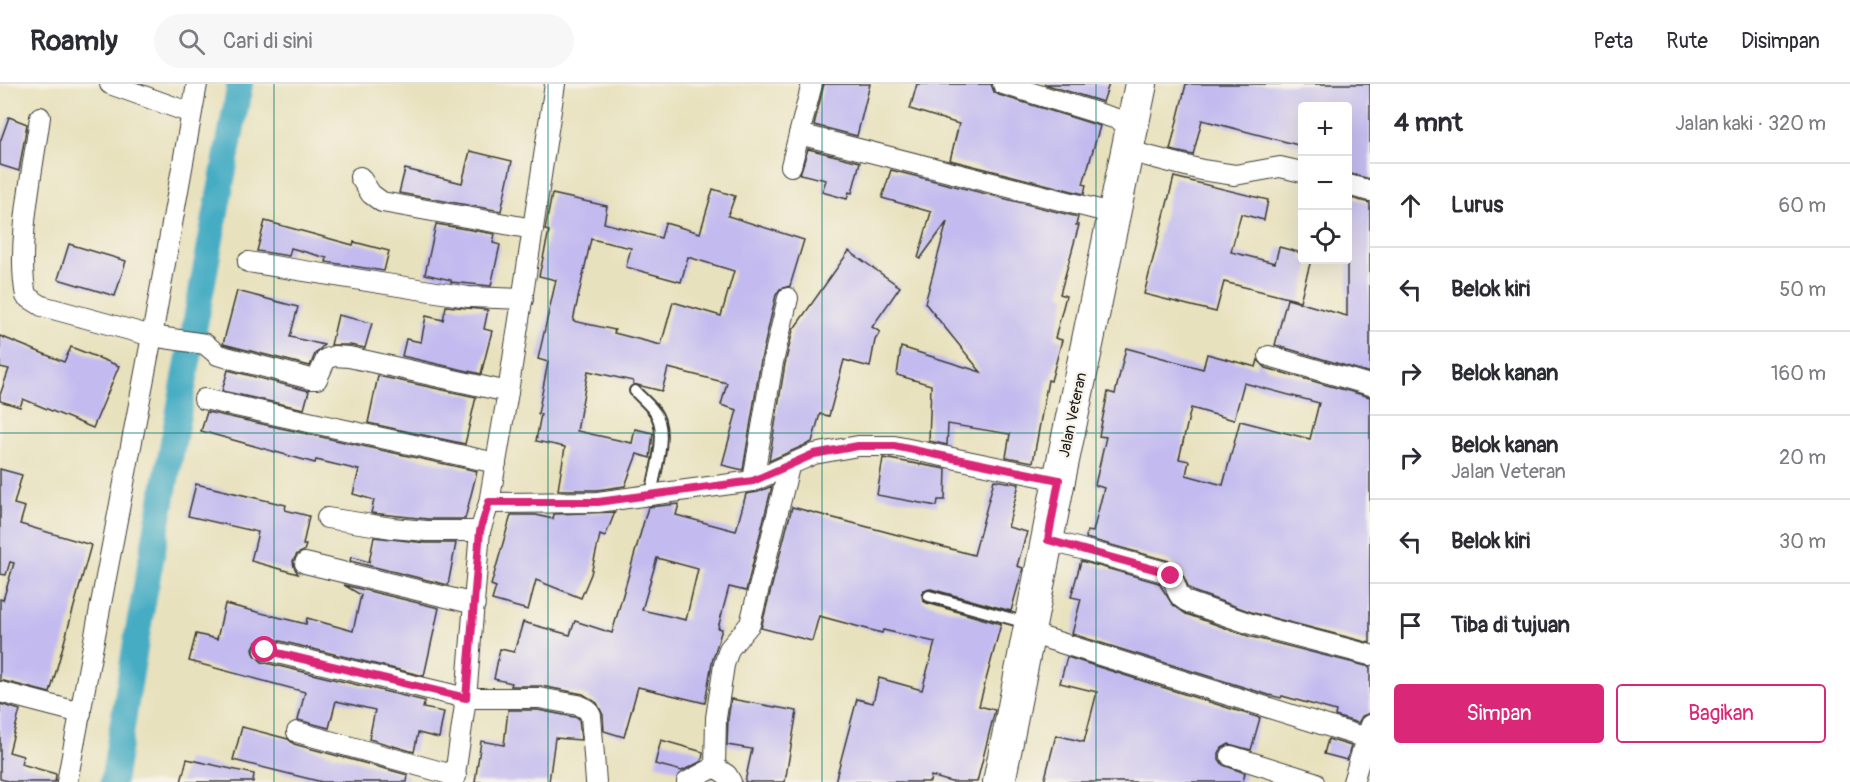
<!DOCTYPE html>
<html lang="id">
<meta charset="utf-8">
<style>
body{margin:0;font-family:Pangolin,sans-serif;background:#f7f7f7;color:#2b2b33}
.controls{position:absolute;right:18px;top:18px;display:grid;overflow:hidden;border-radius:6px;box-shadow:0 6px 24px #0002}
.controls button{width:54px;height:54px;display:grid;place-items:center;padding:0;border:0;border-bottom:2px solid #e1e1e2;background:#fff;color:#2b2b33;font:30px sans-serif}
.stop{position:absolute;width:18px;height:18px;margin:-14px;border:4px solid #db2777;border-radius:50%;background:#fff}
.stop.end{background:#db2777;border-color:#fff;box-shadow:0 2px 6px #0008}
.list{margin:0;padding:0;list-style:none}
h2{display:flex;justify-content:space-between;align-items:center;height:78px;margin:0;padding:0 24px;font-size:26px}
h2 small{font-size:20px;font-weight:400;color:#7c7c81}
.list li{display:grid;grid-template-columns:39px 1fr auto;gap:18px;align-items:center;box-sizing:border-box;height:84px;padding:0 24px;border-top:2px solid #e1e1e2}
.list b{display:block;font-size:22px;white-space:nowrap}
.list p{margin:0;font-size:20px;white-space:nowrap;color:#7c7c81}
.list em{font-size:20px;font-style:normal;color:#7c7c81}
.actions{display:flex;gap:12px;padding:18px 24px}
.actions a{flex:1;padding:14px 0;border:2px solid #db2777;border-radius:6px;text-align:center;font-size:21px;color:#db2777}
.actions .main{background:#db2777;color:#fff}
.icon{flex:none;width:33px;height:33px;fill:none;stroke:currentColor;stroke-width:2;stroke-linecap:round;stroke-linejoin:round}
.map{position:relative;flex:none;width:1370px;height:698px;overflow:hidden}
header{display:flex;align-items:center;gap:36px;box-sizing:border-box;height:84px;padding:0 30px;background:#fff;border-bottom:2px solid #e1e1e2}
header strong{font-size:28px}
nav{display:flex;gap:33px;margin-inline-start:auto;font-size:21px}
.search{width:420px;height:54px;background:#f7f7f7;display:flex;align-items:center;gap:15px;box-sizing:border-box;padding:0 21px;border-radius:33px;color:#7c7c81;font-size:22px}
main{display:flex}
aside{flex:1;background:#fff}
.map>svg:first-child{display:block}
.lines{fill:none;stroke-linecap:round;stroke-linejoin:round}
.canal{stroke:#44acc3;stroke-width:26}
.building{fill:#c3bbef;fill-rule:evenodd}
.lane-casing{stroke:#3b3a34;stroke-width:14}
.street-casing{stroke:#3b3a34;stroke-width:22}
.primary-casing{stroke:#3b3a34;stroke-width:34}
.lane{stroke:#fff;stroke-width:10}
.street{stroke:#fff;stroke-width:20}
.primary{stroke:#fff;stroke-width:32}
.route{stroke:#db2777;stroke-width:8}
.grid{fill:none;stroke:#0f766e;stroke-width:1.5;stroke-opacity:0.55}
.labels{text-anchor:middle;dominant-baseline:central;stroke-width:4.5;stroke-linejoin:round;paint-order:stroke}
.street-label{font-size:15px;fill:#1c1c1c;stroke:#f7f3e8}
</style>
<header>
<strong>Roamly</strong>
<div class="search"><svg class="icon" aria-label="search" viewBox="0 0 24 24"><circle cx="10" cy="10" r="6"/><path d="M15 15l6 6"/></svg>Cari di sini</div>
<nav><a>Peta</a><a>Rute</a><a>Disimpan</a></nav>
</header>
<main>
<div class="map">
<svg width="1370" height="698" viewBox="0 0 1370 698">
<rect width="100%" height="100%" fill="#f7f3e8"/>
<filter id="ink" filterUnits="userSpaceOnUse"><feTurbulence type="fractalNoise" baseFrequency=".0167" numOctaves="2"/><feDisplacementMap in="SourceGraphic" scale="12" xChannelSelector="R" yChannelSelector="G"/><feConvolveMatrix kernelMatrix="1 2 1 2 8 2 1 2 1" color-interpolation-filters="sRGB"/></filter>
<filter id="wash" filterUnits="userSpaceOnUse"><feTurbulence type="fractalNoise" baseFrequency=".008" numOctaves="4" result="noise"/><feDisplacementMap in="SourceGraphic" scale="24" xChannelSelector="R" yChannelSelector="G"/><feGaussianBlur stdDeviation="1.35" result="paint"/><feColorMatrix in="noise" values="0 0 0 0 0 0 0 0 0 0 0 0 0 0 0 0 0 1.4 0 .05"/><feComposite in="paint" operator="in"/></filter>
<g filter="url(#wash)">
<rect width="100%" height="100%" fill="#e8e1bd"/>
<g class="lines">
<!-- canal -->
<path class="canal" d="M113,698L139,540L240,0"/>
</g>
<g id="blocks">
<!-- building -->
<g class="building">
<path d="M824,0H870L857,52L814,41Z"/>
<path d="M917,0H991L994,8L999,11L1100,42L1083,100L1086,101L1084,110L950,76L959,40L910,25Z"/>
<path d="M1044,0H1109L1103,18Z"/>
<path d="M1186,0H1370V95L1347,89V22H1302V62L1202,36L1193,71L1170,66Z"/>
<path d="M9,33L27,40L19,87L0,81V58Z"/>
<path d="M808,65L860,78L852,109L849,108L847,115L822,108L826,96L800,90Z"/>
<path d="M470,67L512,77L501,127L399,109L405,85L462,99Z"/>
<path d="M891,86L1078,133L1076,141H1079L1060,210L1066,212L1055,254L1062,256L1051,297L1048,296L1033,378L1006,373L1010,350L948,340L947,361L929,357L931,301L897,291L901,263L981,288L925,219L947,138L920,175L918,174L931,128L882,114Z"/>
<path d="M1174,93L1268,116L1264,136L1241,130L1231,168L1275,179L1279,163L1302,169V176H1311L1300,217L1224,198L1216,228L1144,210Z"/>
<path d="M713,105L735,112L728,132L804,156L790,202L780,205L776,211L761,276L743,386L722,381L737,326L721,321L727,299L668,284L662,307L633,300V297L588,287L577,347L632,359L635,345L653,349L650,374L637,370L625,402L597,406H558L565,363L536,357L541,330H538L548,278L538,275L556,196L539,192L549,147L545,146L552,110L607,122L604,139L661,154L665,139L700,149ZM591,155L631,164L626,183L681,198L688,173L734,187L721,232L673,218L661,261L614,249L615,246L573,237Z"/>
<path d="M1347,113L1370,119V289L1275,261L1287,215L1347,232Z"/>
<path d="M265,137L353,161L354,158L389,167L384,187L326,178L327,174L291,164L289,172L257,167Z"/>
<path d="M436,140L495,150L493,159L500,161L491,202L451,198V196L425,190Z"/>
<path d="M69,160L126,177L115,212L58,195Z"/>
<path d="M849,167L900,203L872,243L880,248L875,256L870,283L844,276L829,332L820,330L812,358L769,377L785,280L793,246Z"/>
<path d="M237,207L298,223L290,253L324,261L315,270L310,282L223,260Z"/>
<path d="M446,222L488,226L484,245L492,247L481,290L402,272L406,255L421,258L426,232L443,236Z"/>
<path d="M338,231L372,239L365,264L350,261H331Z"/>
<path d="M0,252L64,278L71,263L119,282L93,344L23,315L20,323L0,317V311L9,285L0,283Z"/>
<path d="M1126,264L1203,285L1207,270L1256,283L1258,276L1266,284L1370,313V559L1254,529L1195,508L1189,504L1180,485L1169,477L1086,454L1087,447L1093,448L1104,404L1095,401L1106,353L1099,352L1108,308L1115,310ZM1244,299L1319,319L1310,355L1240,337L1223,401L1186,391L1189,377L1179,375L1191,324L1234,336Z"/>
<path d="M228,286L309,307L304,325L222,307Z"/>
<path d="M378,292L476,313L465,360L368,339Z"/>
<path d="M207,328L477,387L465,435H428L371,429L374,416L353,410L359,386L316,376L315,379L201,347Z"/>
<path d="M883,374L946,385L945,416H938L937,422L877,411Z"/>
<path d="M0,385L22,391L14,420L25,423L20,440L91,461L50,609L0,596V515L3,516L14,479L10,478L6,491L0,490Z"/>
<path d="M994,396L1019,400L1008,443L1027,448L1017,482L1023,484L1011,527L931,505L924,506L922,511L923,517L927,519L1001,540L979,622L995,626L977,698H951L931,692L930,698H835L857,615L873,619L879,594L922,606L935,558L883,546L882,549L819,532L812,557L761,544L792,423L974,471Z"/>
<path d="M196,400L286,421L285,426L309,432L303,461H306L304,467L297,470L293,477L294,483L298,490L251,477L258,448L188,432Z"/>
<path d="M772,402L746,507L729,503L718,544L722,545L712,578L705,619L638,603L624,653L604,647L603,631L597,619L583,610L541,602H511L512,599L494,595L500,565L514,568L523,538L570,551L575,537L612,549L648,423L679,420L676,431L736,447L746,410L758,408ZM657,474L698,485L686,536L642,526Z"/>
<path d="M615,428L605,453L600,451L591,490L581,514L536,496L528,526L492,516L496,503L491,501L511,431H536L553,435L554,430Z"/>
<path d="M374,453L426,459H456L448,501L350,477L351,473L369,478Z"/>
<path d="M1081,477L1159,499L1172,520L1186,530L1248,552L1370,583V629L1362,632L1358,639L1335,632L1336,627L1282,612L1281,614L1269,611L1072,550L1081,515L1071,513Z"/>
<path d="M344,501L439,524L424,592L268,554L261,555L256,558L253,564L254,570L262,578L425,617L423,624L444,628L439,654L418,649L414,668L369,655L375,626L336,617L329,644L298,636L305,608L189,577L196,550L217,555L225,520L306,540L307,534L353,547L361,511Z"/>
<path d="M1067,573L1260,634L1251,666L1229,660L1222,664L1219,669V675L1223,681L1245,689L1243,698H1044L1056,651L1084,658L1097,608L1060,599Z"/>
<path d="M731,615L797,627L785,698H745L752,665L727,661L728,635Z"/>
<path d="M0,620L20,626L9,668L23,672L21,680L56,690L55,698H11L0,695Z"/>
<path d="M508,626H538L579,634L581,656L555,654L549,698H475L481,657L504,661Z"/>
<path d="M242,643L288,655L294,660L408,691L407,698H322L233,676Z"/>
<path d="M1328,655L1351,662L1347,676L1324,670Z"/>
<path d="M661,656L703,668L702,677L682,687L655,680Z"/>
<path d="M187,675L254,690L253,698H181Z"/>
</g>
</g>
</g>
<g filter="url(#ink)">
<use href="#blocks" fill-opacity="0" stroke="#3b3a34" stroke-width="1.5"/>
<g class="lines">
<defs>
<g id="lane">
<path d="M635,307C642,315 653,323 657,332C667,351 655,389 651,410"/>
<path d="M929,512L1027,539"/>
</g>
<g id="street">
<path d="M110,0L191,29"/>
<path d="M1003,0L1133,40"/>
<path d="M40,33C33,85 16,161 26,212L42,222L152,252L197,0"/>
<path d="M799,50L1115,130"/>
<path d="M1128,67L1202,86L1235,91L1280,83L1302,88"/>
<path d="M791,82L812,0"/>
<path d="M360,93L371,110L382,118L533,145"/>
<path d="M1348,101L1370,107"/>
<path d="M248,178L468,213L523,215"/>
<path d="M1269,272L1370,301"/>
<path d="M204,315L496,379"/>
<path d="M753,397L773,278L788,214"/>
<path d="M489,419L598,418L753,397L814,370L858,362H894L1059,396"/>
<path d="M327,434L392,444L427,447H480"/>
<path d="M1048,456L1165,488C1182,499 1170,510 1190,519L1251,540L1370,571"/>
<path d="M305,479L475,520"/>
<path d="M1029,549L1366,654"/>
<path d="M265,566L466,614H539L578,621L587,625L591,632L596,698"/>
<path d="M0,608L81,629"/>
<path d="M297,648L456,692"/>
<path d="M1231,672L1314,698"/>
<path d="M67,698L152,252L205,260L218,271L311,295H317L326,275L334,272L349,273L508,308"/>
<path d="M454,698L466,614L480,447L489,419L508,308L555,0"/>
<path d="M687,698L715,683"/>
<path d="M731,698L727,691L715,683L716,634L724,581L729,565L750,540L789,383"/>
<path d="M1353,698L1370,641"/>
</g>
<path id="primary" d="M999,698L1059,396L1141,0"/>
</defs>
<!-- lane casing -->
<use href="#lane" class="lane-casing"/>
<!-- street casing -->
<use href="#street" class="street-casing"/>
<!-- primary casing -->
<use href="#primary" class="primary-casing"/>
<!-- lane -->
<use href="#lane" class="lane"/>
<!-- street -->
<use href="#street" class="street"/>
<!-- primary -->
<use href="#primary" class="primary"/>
</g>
</g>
<g class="lines" filter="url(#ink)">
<!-- route -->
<path class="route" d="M265,566L466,614L480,447L489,418H598L753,397L814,370L858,362H894L1059,396L1048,456L1164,488L1171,492"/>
</g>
<!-- grid -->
<path class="grid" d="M274,0V698M548,0V698M822,0V698M1096,0V698M0,349H1370"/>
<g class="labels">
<!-- street labels -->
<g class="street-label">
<text transform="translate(1073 331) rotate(-78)">Jalan Veteran</text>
</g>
</g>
</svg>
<div class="controls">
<button>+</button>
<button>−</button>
<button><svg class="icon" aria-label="locate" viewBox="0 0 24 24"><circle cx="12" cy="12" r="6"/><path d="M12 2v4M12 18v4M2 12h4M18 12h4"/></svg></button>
</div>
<div class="stop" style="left:265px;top:566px"></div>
<div class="stop end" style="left:1171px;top:492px"></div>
</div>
<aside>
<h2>4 mnt<small>Jalan kaki · 320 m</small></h2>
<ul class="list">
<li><svg class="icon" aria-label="ahead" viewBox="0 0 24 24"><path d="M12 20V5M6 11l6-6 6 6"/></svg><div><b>Lurus</b></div><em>60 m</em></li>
<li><svg class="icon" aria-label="left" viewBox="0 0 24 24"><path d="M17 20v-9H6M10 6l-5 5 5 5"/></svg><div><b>Belok kiri</b></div><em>50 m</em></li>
<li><svg class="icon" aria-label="right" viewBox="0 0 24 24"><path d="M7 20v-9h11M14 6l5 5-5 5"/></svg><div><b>Belok kanan</b></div><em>160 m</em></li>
<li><svg class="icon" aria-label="right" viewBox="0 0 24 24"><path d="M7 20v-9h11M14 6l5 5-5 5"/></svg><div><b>Belok kanan</b><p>Jalan Veteran</p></div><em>20 m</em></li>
<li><svg class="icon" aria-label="left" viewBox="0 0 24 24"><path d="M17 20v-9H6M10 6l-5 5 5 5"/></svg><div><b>Belok kiri</b></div><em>30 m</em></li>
<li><svg class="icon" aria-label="arrive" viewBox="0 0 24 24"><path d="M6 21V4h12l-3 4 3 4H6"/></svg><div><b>Tiba di tujuan</b></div></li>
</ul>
<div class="actions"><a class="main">Simpan</a><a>Bagikan</a></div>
</aside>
</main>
